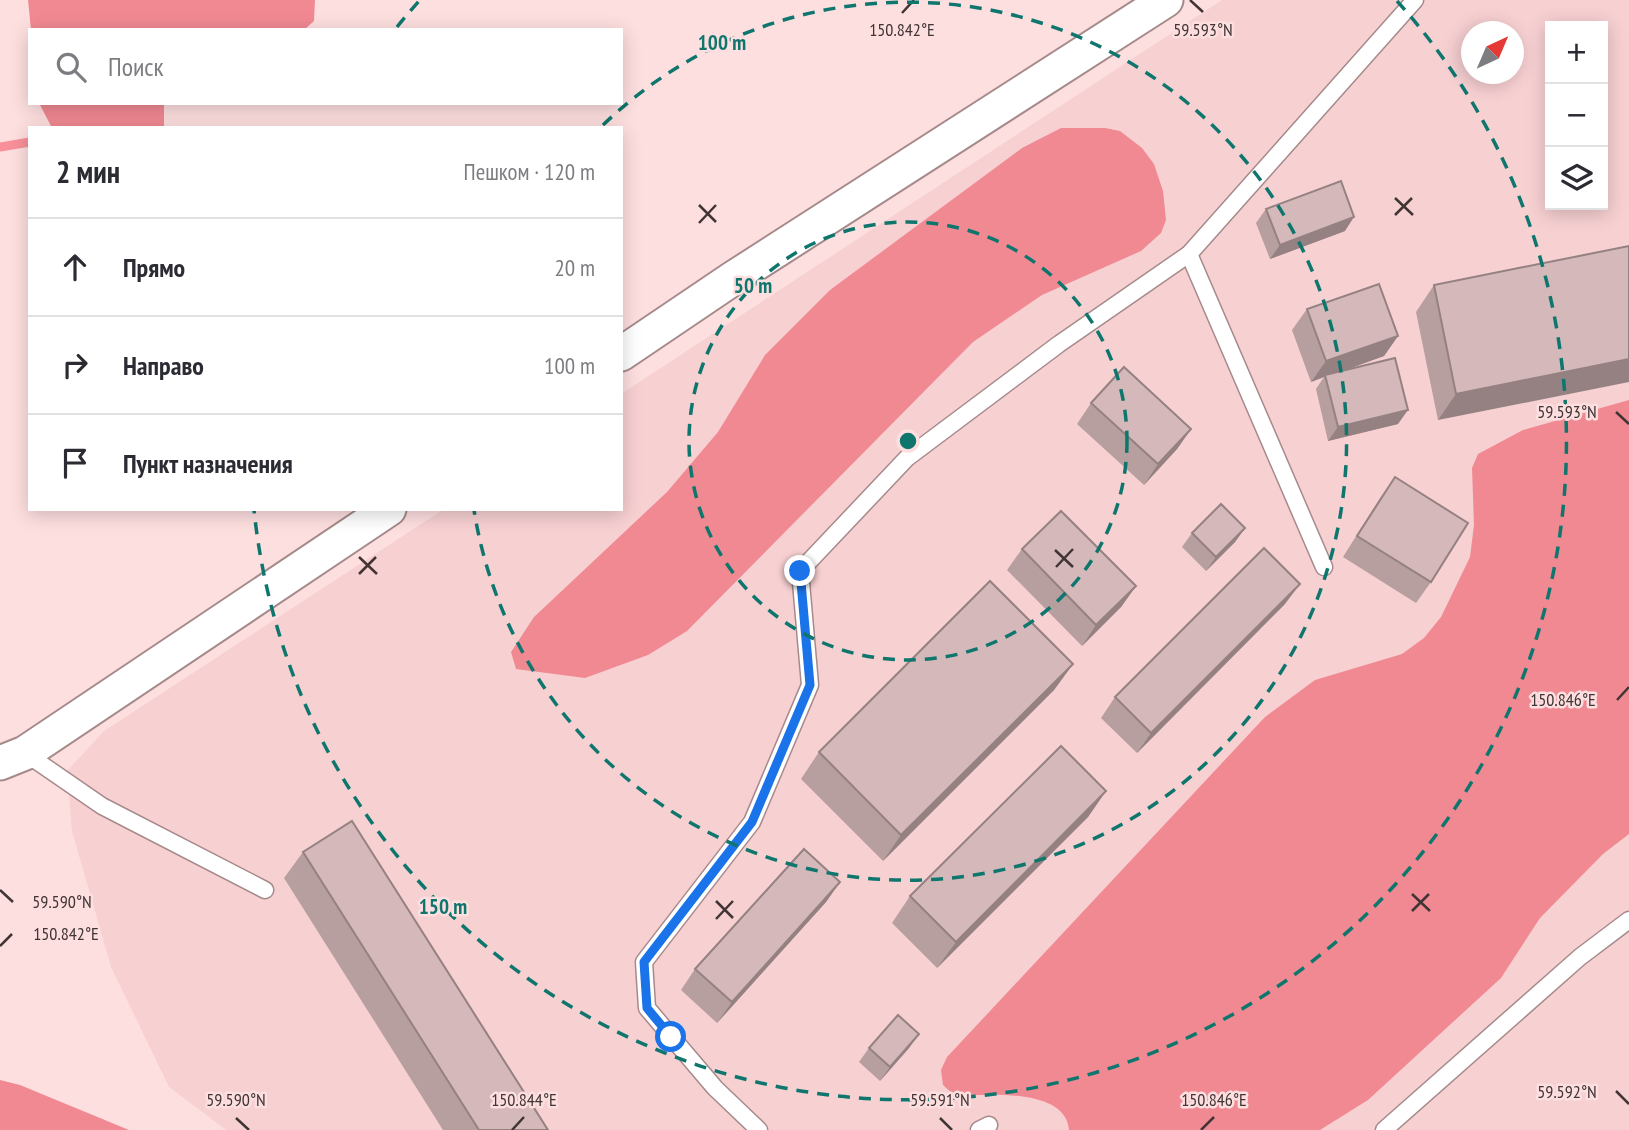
<!DOCTYPE html>
<html lang="ru">
<meta charset="utf-8">
<style>
body{margin:0;font-family:"PT Sans Narrow",sans-serif;background:#f2f2f3;color:#2b2b33}
.controls{position:absolute;right:21px;top:21px;display:grid;overflow:hidden;border-radius:0px;box-shadow:0 4px 18px #0003}
.controls button{width:63px;height:63px;display:grid;place-items:center;padding:0;border:0;border-bottom:2px solid #e1e1e2;background:#fff;color:#2b2b33;font:35px sans-serif}
.compass{position:absolute;left:1461px;top:21px;width:63px;height:63px;border-radius:50%;background:#fff;box-shadow:0 4px 18px #0003;rotate:44deg}
.stop{position:absolute;width:21px;height:21px;margin:-16px;border:5px solid #1a73e8;border-radius:50%;background:#fff}
.stop.end{background:#1a73e8;border-color:#fff;box-shadow:0 2px 7px #0008}
.list{margin:0;padding:0;list-style:none}
h2{display:flex;justify-content:space-between;align-items:center;height:91px;margin:0;padding:0 28px;font-size:30px}
h2 small{font-size:23px;font-weight:400;color:#7c7c81}
.list li{display:grid;grid-template-columns:46px 1fr auto;gap:21px;align-items:center;box-sizing:border-box;height:98px;padding:0 28px;border-top:2px solid #e1e1e2}
.list b{display:block;font-size:26px;white-space:nowrap}
.list em{font-size:23px;font-style:normal;color:#7c7c81}
.icon{flex:none;width:38px;height:38px;fill:none;stroke:currentColor;stroke-width:2;stroke-linecap:round;stroke-linejoin:round}
.map{position:relative;flex:none;width:1629px;height:1130px;overflow:hidden}
.search{position:absolute;background:#fff;box-shadow:0 4px 18px #0003;left:28px;top:28px;width:595px;height:77px;display:flex;align-items:center;gap:18px;box-sizing:border-box;padding:0 24px;border-radius:0px;color:#7c7c81;font-size:26px}
.panel{position:absolute;background:#fff;box-shadow:0 4px 18px #0003;left:28px;top:126px;width:595px;height:385px;border-radius:0px}
.map>svg:first-child{display:block}
.built{fill:#f7d0d2;fill-rule:evenodd}
.forest{fill:#f18992}
.lines{fill:none;stroke-linecap:round;stroke-linejoin:round}
.stream{stroke:#f99099;stroke-width:9}
.service-casing{stroke:#a68a8b;stroke-width:19}
.minor-casing{stroke:#a68a8b;stroke-width:37}
.service{stroke:#fff;stroke-width:16}
.minor{stroke:#fff;stroke-width:33}
.wall{fill:#b79e9f}
.shaded-wall{fill:#958182}
.building{fill:#d5b8b9;stroke:#958182;stroke-width:2}
.route{stroke:#1a73e8;stroke-width:9}
.ticks{fill:none;stroke:#403435;stroke-width:2.5}
.ring{fill:none;stroke:#0f766e;stroke-width:3.5;stroke-dasharray:12 9}
.ticks-label{font-size:18px;text-anchor:middle;fill:#403435;stroke:#fedfe0;stroke-width:5;stroke-linejoin:round;paint-order:stroke}
.centre{fill:#0f766e;stroke:#fedfe0;stroke-width:3.5}
.ring-label{font-size:21px;text-anchor:middle;font-weight:bold;fill:#0f766e;stroke:#fedfe0;stroke-width:5;stroke-linejoin:round;paint-order:stroke}
</style>
<div class="map">
<svg width="1629" height="1130" viewBox="0 0 1629 1130">
<rect width="100%" height="100%" fill="#fedfe0"/>
<!-- built -->
<path class="built" d="M1222,0H1629V1130H226L169,1087L111,967L72,831L67,771L104,731L444,509H621V394ZM1550,26H1603V205H1550ZM1472,32H1514V74H1472Z"/>
<!-- forest -->
<g class="forest">
<path d="M28,0H315L314,21L304,30H31Z"/>
<path d="M39,103H164V128H52Z"/>
<path d="M1061,128H1105L1120,131L1142,148L1154,164L1163,191L1166,220L1161,233L1141,251L1042,295L973,342L687,631L648,655L585,678L516,669L511,652L534,617L667,492L718,432L765,355L830,290L1022,148Z"/>
<path d="M1629,400V834L1603,854L1540,918L1501,978L1368,1100L1320,1130H1069C1066,1087 985,1095 955,1096L943,1085L941,1070L947,1057L1265,717L1315,680L1402,654L1424,638L1441,617L1470,557L1474,525L1472,468L1478,454L1523,430Z"/>
<path d="M0,1080L20,1085L129,1130H0Z"/>
</g>
<g class="lines">
<!-- stream -->
<path class="stream" d="M0,147L30,142"/>
<defs>
<g id="service">
<path d="M1324,567L1189,254L1415,0"/>
<path d="M25,753L102,806L265,890"/>
<path d="M759,1130L715,1088L647,1008L644,962L752,822L810,685L800,571L907,458L1059,344L1189,254"/>
<path d="M979,1130L989,1125"/>
<path d="M1384,1130L1580,957L1629,920"/>
</g>
<g id="minor">
<path d="M621,354L732,279L1166,0"/>
<path d="M0,763L25,753L389,509"/>
</g>
</defs>
<!-- service casing -->
<use href="#service" class="service-casing"/>
<!-- minor casing -->
<use href="#minor" class="minor-casing"/>
<!-- service -->
<use href="#service" class="service"/>
<!-- minor -->
<use href="#minor" class="minor"/>
</g>
<!-- wall -->
<g class="wall">
<path d="M1266,209L1345,231L1270,259L1256,223Z"/>
<path d="M1629,246L1438,420L1416,312L1434,285Z"/>
<path d="M1307,309L1398,336L1384,356L1343,371L1398,424L1328,441L1316,389L1324,377L1311,382L1292,330Z"/>
<path d="M1091,403L1191,429L1177,449L1144,485L1077,424Z"/>
<path d="M1395,477L1431,582L1416,603L1343,557L1380,498Z"/>
<path d="M1245,528L1235,542L1206,571L1182,547L1192,533Z"/>
<path d="M1022,549L1136,586L1121,607L1082,646L1007,570Z"/>
<path d="M1285,604L1137,753L1101,718L1115,697Z"/>
<path d="M1073,664L1054,690L883,861L801,779L819,752Z"/>
<path d="M1106,791L1088,817L937,968L892,923L910,896Z"/>
<path d="M303,852L548,1130H443L284,878Z"/>
<path d="M840,882L826,902L717,1023L681,990L695,969Z"/>
<path d="M919,1034L909,1048L880,1081L859,1062L869,1048Z"/>
</g>
<!-- shaded-wall -->
<g class="shaded-wall">
<path d="M1354,217L1345,231L1270,259L1280,245Z"/>
<path d="M1398,336L1384,356L1326,377L1325,375L1324,377L1311,382L1326,361Z"/>
<path d="M1629,359V382L1438,420L1456,394Z"/>
<path d="M1408,410L1398,424L1328,441L1338,427Z"/>
<path d="M1191,429L1177,449L1144,485L1158,464Z"/>
<path d="M1245,528L1235,542L1206,571L1216,557Z"/>
<path d="M1300,584L1285,604L1137,753L1151,733Z"/>
<path d="M1136,586L1121,607L1082,646L1096,625Z"/>
<path d="M1073,664L1054,690L883,861L901,835Z"/>
<path d="M1106,791L1088,817L937,968L956,942Z"/>
<path d="M840,882L826,902L717,1023L732,1002Z"/>
<path d="M919,1034L909,1048L880,1081L890,1067Z"/>
</g>
<!-- building -->
<g class="building">
<path d="M1341,181L1354,217L1280,245L1266,209Z"/>
<path d="M1629,246V359L1456,394L1434,285Z"/>
<path d="M1379,284L1398,336L1326,361L1307,309Z"/>
<path d="M1395,358L1408,410L1338,427L1325,375Z"/>
<path d="M1124,367L1191,429L1158,464L1091,403Z"/>
<path d="M1395,477L1468,523L1431,582L1357,536Z"/>
<path d="M1221,504L1245,528L1216,557L1192,533Z"/>
<path d="M1061,511L1136,586L1096,625L1022,549Z"/>
<path d="M1264,548L1300,584L1151,733L1115,697Z"/>
<path d="M990,581L1073,664L901,835L819,752Z"/>
<path d="M1061,746L1106,791L956,942L910,896Z"/>
<path d="M352,821L548,1130H479L303,852Z"/>
<path d="M804,849L840,882L732,1002L695,969Z"/>
<path d="M898,1015L919,1034L890,1067L869,1048Z"/>
</g>
<g class="lines">
<!-- route -->
<path class="route" d="M671,1037L647,1008L644,962L752,822L810,685L800,571"/>
</g>
<!-- ticks -->
<path class="ticks" d="M1190,0L1203,12M902,13L914,0M1395,198L1413,215M699,205L716,222M1395,215L1412,198M699,223L716,205M1616,412L1629,424M1055,550L1073,567M359,557L377,574M1056,567L1073,549M359,574L376,557M1617,700L1629,687M0,890L13,902M1412,894L1430,911M716,901L733,918M1412,911L1429,894M716,919L733,901M0,946L12,934M1616,1091L1629,1104M236,1118L249,1130M940,1118L952,1130M512,1130L524,1117M1201,1130L1214,1117"/>
<!-- distance rings -->
<g class="ring">
<circle cx="908" cy="441" r="219"/>
<path d="M603 125A439 439 0 1 1 474 510"/>
<path d="M397 27A658 658 0 0 1 419 1M1397 1A658 658 0 1 1 254 510"/>
</g>
<g class="ticks-label">
<text x="1203" y="36">59.593°N</text>
<text x="902" y="36">150.842°E</text>
<text x="1567" y="418">59.593°N</text>
<text x="1563" y="706">150.846°E</text>
<text x="62" y="908">59.590°N</text>
<text x="66" y="940">150.842°E</text>
<text x="1567" y="1098">59.592°N</text>
<text x="524" y="1106">150.844°E</text>
<text x="1214" y="1106">150.846°E</text>
<text x="236" y="1106">59.590°N</text>
<text x="940" y="1106">59.591°N</text>
</g>
<circle cx="908" cy="441" r="10" class="centre"/>
<g class="ring-label">
<text x="722" y="50">100 m</text>
<text x="753" y="293">50 m</text>
<text x="443" y="914">150 m</text>
</g>
</svg>
<div class="controls">
<button>+</button>
<button>−</button>
<button><svg class="icon" aria-label="layers" viewBox="0 0 24 24"><path d="M12 4l9 5-9 5-9-5zM3 14l9 5 9-5"/></svg></button>
</div>
<svg class="compass" viewBox="-18 -18 36 36"><path d="M0-13l5 13h-10z" fill="#e53935"/><path d="M0 13l5-13h-10z" fill="#7c7c81"/></svg>
<div class="stop" style="left:671px;top:1037px"></div>
<div class="stop end" style="left:800px;top:571px"></div>
<div class="search"><svg class="icon" aria-label="search" viewBox="0 0 24 24"><circle cx="10" cy="10" r="6"/><path d="M15 15l6 6"/></svg>Поиск</div>
<section class="panel">
<h2>2 мин<small>Пешком · 120 m</small></h2>
<ul class="list">
<li><svg class="icon" aria-label="ahead" viewBox="0 0 24 24"><path d="M12 20V5M6 11l6-6 6 6"/></svg><div><b>Прямо</b></div><em>20 m</em></li>
<li><svg class="icon" aria-label="right" viewBox="0 0 24 24"><path d="M7 20v-9h11M14 6l5 5-5 5"/></svg><div><b>Направо</b></div><em>100 m</em></li>
<li><svg class="icon" aria-label="arrive" viewBox="0 0 24 24"><path d="M6 21V4h12l-3 4 3 4H6"/></svg><div><b>Пункт назначения</b></div></li>
</ul>
</section>
</div>
